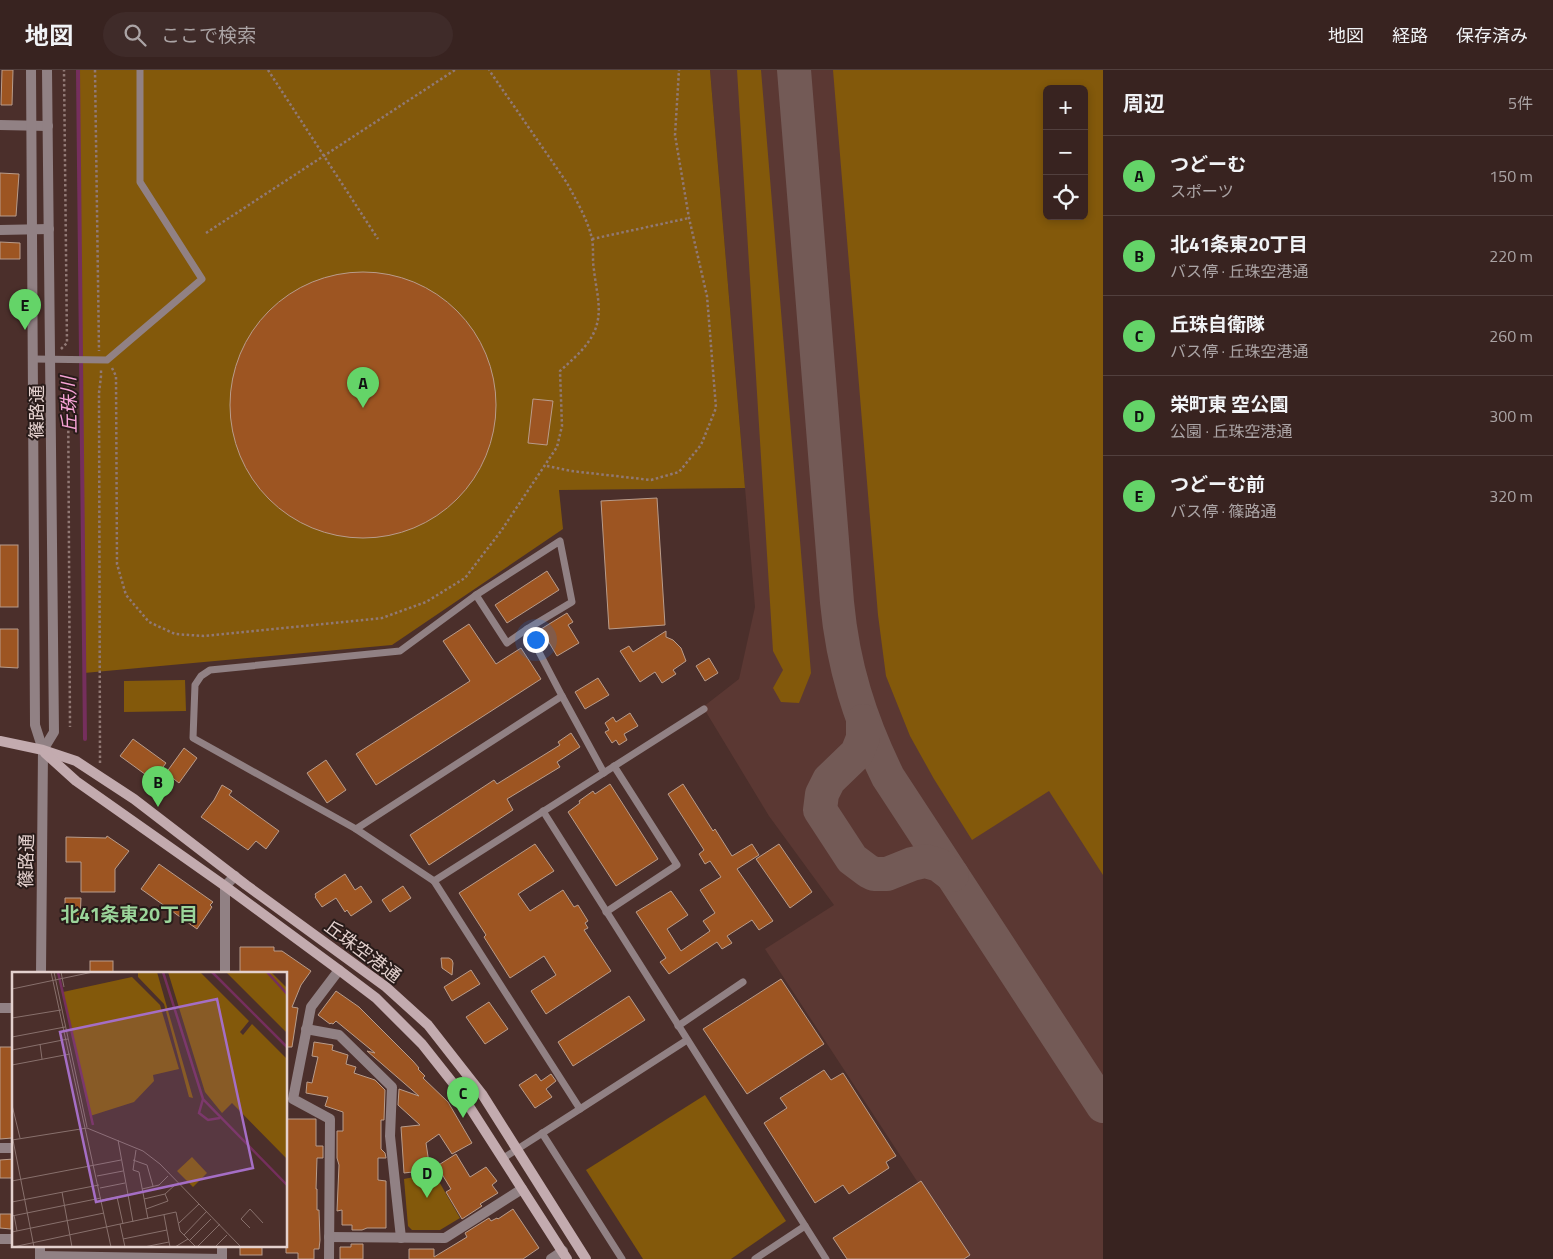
<!DOCTYPE html>
<html lang="ja">
<meta charset="utf-8">
<style>
body{margin:0;font-family:"Titillium Web","Noto Sans JP",sans-serif;background:#3f2b29;color:#f1f3f6}
.controls{position:absolute;right:15px;top:15px;display:grid;overflow:hidden;border-radius:8px;box-shadow:0 2px 8px #0003}
.controls button{width:45px;height:45px;display:grid;place-items:center;padding:0;border:0;border-bottom:1px solid #52403e;background:#382320;color:#f1f3f6;font:25px sans-serif}
.you{position:absolute;left:535px;top:569px;width:18px;height:18px;margin:-12px;border:4px solid #fff;border-radius:50%;background:#1a73e8;box-shadow:0 0 0 8px #1a73e833}
.badge{display:grid;place-items:center;width:32px;height:32px;border-radius:50%;background:#64d468;color:#111;font-size:16px;font-weight:700}
.pin{position:absolute;translate:-50% -41px;filter:drop-shadow(0 1px 2px #0008)}
.pin::after{content:'';position:absolute;top:26px;width:18px;height:15px;background:inherit;clip-path:polygon(0 0,100% 0,50% 100%)}
.list{margin:0;padding:0;list-style:none}
h2{display:flex;justify-content:space-between;align-items:center;height:65px;margin:0;padding:0 20px;font-size:21px}
h2 small{font-size:16px;font-weight:400;color:#aba4a5}
.list li{display:grid;grid-template-columns:32px 1fr auto;gap:15px;align-items:center;box-sizing:border-box;height:80px;padding:0 20px;border-top:1px solid #52403e}
.list b{display:block;font-size:19px;white-space:nowrap}
.list p{margin:0;font-size:16px;white-space:nowrap;color:#aba4a5}
.list em{font-size:16px;font-style:normal;color:#aba4a5}
.icon{flex:none;width:28px;height:28px;fill:none;stroke:currentColor;stroke-width:2;stroke-linecap:round;stroke-linejoin:round}
.map{position:relative;flex:none;width:1103px;height:1189px;overflow:hidden}
header{display:flex;align-items:center;gap:30px;box-sizing:border-box;height:70px;padding:0 25px;background:#382320;border-bottom:1px solid #52403e}
header strong{font-size:24px}
nav{display:flex;gap:28px;margin-inline-start:auto;font-size:18px}
.search{width:350px;height:45px;background:#3f2b29;display:flex;align-items:center;gap:12px;box-sizing:border-box;padding:0 18px;border-radius:28px;color:#aba4a5;font-size:19px}
main{display:flex}
aside{flex:1;background:#382320}
.map>svg:first-child{display:block}
.built{fill:#5b3833;fill-rule:evenodd}
.green{fill:#83590b;fill-rule:evenodd}
.lines{fill:none;stroke-linecap:round;stroke-linejoin:round}
.stream{stroke:#752f5d;stroke-width:4}
.taxiway{stroke:#735a56;stroke-width:34}
.building{fill:#9d5522;stroke:#b99c8b}
.path{stroke:#917975;stroke-width:2.5;stroke-dasharray:2.5 2.5;stroke-linecap:butt}
.service{stroke:#918184;stroke-width:7}
.minor{stroke:#918184;stroke-width:10}
.tertiary{stroke:#918184;stroke-width:10}
.secondary{stroke:#c3abaf;stroke-width:10}
.labels{text-anchor:middle;dominant-baseline:central;stroke-width:4;stroke-linejoin:round;paint-order:stroke}
.street-label{font-size:18px;fill:#e4d1ce;stroke:#281b19}
.water-label{font-size:19px;font-style:italic;fill:#f6a3d5;stroke:#281b19}
.neighbourhood-label{font-size:19px;font-weight:bold;fill:#9bd59a;stroke:#281b19}
.inset-river{fill:none;stroke:#752f5d;stroke-width:2.5}
.inset-road{fill:none;stroke:#88706c;stroke-width:1}
.view{fill:#a56ec5;fill-opacity:0.15;stroke:#a56ec5;stroke-width:2.5}
.inset-edge{fill:none;stroke:#e4d1ce;stroke-width:2.5}
</style>
<header>
<strong>地図</strong>
<div class="search"><svg class="icon" aria-label="search" viewBox="0 0 24 24"><circle cx="10" cy="10" r="6"/><path d="M15 15l6 6"/></svg>ここで検索</div>
<nav><a>地図</a><a>経路</a><a>保存済み</a></nav>
</header>
<main>
<div class="map">
<svg width="1103" height="1189" viewBox="0 0 1103 1189">
<rect width="100%" height="100%" fill="#4b2f2b"/>
<!-- built -->
<path class="built" d="M710,0H1103V1189H968L765,879L834,835L769,746L703,637L739,609L755,537ZM1047,19H1084V146H1047Z"/>
<!-- green -->
<g class="green">
<path d="M78,0H710L745,418L559,420L563,459L392,575L84,603Z"/>
<path d="M737,0H761L811,603L799,633L781,632L773,618L783,600L773,581Z"/>
<path d="M833,0H1103V805L1049,721L972,770L934,709L910,666L886,606L878,545ZM1047,19H1084V146H1047Z"/>
<path d="M185,610L186,641L124,642V611Z"/>
<path d="M705,1025L786,1151L731,1189H643L586,1100Z"/>
<path d="M434,1103L460,1148L440,1160H412L408,1156L404,1109Z"/>
</g>
<g class="lines">
<!-- stream -->
<path class="stream" d="M78,0L85,669"/>
<!-- taxiway -->
<g class="taxiway">
<path d="M794,0L837,532C843,596 860,650 888,707L1103,1036"/>
<path d="M863,651V668L857,683L829,710L822,724L820,740L852,789L868,801L874,804H887L912,794L925,791L939,795L952,805"/>
</g>
</g>
<!-- building -->
<g class="building">
<path d="M2,0H13L12,35H1Z"/>
<path d="M0,103L19,104L16,146H0Z"/>
<path d="M0,172L20,173V189H0Z"/>
<circle cx="363" cy="335" r="133"/>
<path d="M533,329L553,331L547,375L528,373Z"/>
<path d="M657,428L665,555L609,559L601,431Z"/>
<rect x="0" y="475" width="18" height="62"/>
<path d="M547,501L559,520L507,553L495,535Z"/>
<path d="M567,543L573,552L568,555L579,573L557,586L541,559Z"/>
<path d="M469,554L496,594L521,578L541,609L376,715L356,684L470,611L443,571Z"/>
<path d="M0,559H18V598L0,597Z"/>
<path d="M666,561V567L673,570L681,578L686,591L673,600L676,604L662,613L655,602L640,612L620,581L629,576L633,582Z"/>
<path d="M709,588L718,603L705,611L696,596Z"/>
<path d="M598,608L609,625L585,639L575,622Z"/>
<path d="M630,643L638,656L624,664L627,670L619,675L616,670L612,673L605,662L609,660L605,653L613,647L616,652Z"/>
<path d="M571,663L580,677L557,692L560,697L507,729L513,740L429,795L410,765L494,710L497,714L560,675L558,672Z"/>
<path d="M133,669L166,693L153,710L120,686Z"/>
<path d="M184,678L197,688L179,713L166,703Z"/>
<path d="M326,690L346,720L327,733L307,703Z"/>
<path d="M610,714L658,789L616,816L568,742L580,733L579,731L593,721L595,724Z"/>
<path d="M683,714L713,761L715,759L732,786L752,774L759,785L737,799L773,851L759,860L752,850L727,866L732,873L722,879L717,872L669,904L660,892L666,888L636,842L671,821L688,845L667,859L681,881L710,861L703,851L715,843L700,820L721,807L710,791L705,794L699,784L704,780L668,724Z"/>
<path d="M222,715L232,721L229,725L279,761L266,779L256,771L248,780L201,747L214,730Z"/>
<path d="M107,766L129,781L115,799V822H81V792H66V767L106,768Z"/>
<path d="M535,774L554,801L518,824L530,841L563,820L574,837L578,835L588,851L585,853L588,858L584,860L611,901L546,944L531,921L556,905L544,886L510,908L484,867L486,865L459,823Z"/>
<path d="M779,774L812,822L790,838L756,789Z"/>
<path d="M159,794L213,832L210,835L212,837L197,859L141,819Z"/>
<path d="M345,804L355,820L361,816L372,832L351,846L347,840L345,842L336,828L322,837L315,827L316,826L315,824Z"/>
<path d="M403,816L411,828L390,842L382,830Z"/>
<path d="M65,828H81L80,850H65Z"/>
<path d="M240,877H274V881H282L311,901L301,915L292,937L298,938L292,977H286V903H240Z"/>
<path d="M441,888H449L452,890L453,893L452,905L442,898Z"/>
<rect x="90" y="891" width="23" height="12"/>
<path d="M471,900L480,914L452,931L444,917Z"/>
<path d="M781,909L824,974L747,1024L703,959Z"/>
<path d="M336,921L359,937L413,991L419,998L418,999L425,1006L423,1008L448,1032L472,1073L452,1084L439,1064L426,1073L430,1100L404,1103L401,1057L420,1055L398,1035L399,1019L419,1026L367,981L375,983L336,951L333,954L331,953L330,954L318,945Z"/>
<path d="M629,926L645,950L573,996L558,972Z"/>
<path d="M489,932L508,959L485,974L466,947Z"/>
<path d="M314,972L333,975L332,980L348,985L346,994L356,997L354,1003L375,1010L385,1020L384,1050H381V1079L385,1083L386,1088H378V1110L386,1111V1158H367L362,1160H352V1155H342V1140L337,1141L339,1095L337,1088V1061H343V1042L325,1036L328,1027L306,1023L307,1012L312,1013L318,987L312,986Z"/>
<path d="M0,977H14L12,1068L0,1069Z"/>
<path d="M824,1000L831,1010L843,1003L896,1086L886,1092L889,1098L849,1124L843,1115L815,1133L764,1053L787,1038L780,1028Z"/>
<path d="M536,1004L541,1011L551,1004L556,1011L546,1019L552,1027L535,1038L519,1015Z"/>
<path d="M286,1049H316V1076H323V1088H317L316,1119H317V1140H319L320,1170L319,1179H314V1189H298V1183H286Z"/>
<path d="M456,1084L470,1107L486,1097L497,1111L492,1115L498,1123L480,1134L482,1136L462,1149L446,1122L451,1119L437,1096Z"/>
<path d="M14,1089V1108H0V1090Z"/>
<path d="M921,1111L970,1185L964,1189H847L833,1168Z"/>
<path d="M513,1139L539,1178L523,1189H409V1179H434V1187L467,1167L465,1163L489,1148L491,1151L497,1148L498,1149Z"/>
<path d="M0,1144H11V1159L0,1158Z"/>
<path d="M351,1174H363V1189H340V1177H351Z"/>
<rect x="240" y="1175" width="22" height="10"/>
</g>
<g class="lines">
<!-- path -->
<g class="path">
<path d="M95,0L99,281"/>
<path d="M268,0L378,169"/>
<path d="M206,163L455,0"/>
<path d="M592,169L689,148"/>
<path d="M61,279L67,273L64,0"/>
<path d="M112,298L116,306L117,494L126,525L149,552L175,564L204,566L382,548L426,532L465,508L501,461L557,377L562,356L560,301C573,289 588,277 595,260C603,240 596,221 594,200C592,190 594,179 592,169C588,150 576,130 567,113L489,0"/>
<path d="M61,304L68,310L70,657"/>
<path d="M547,396L571,401L651,410L679,402L701,375L716,338L707,226L689,148L675,65L679,0"/>
<path d="M100,693L99,323L101,306V299"/>
</g>
<!-- service -->
<g class="service">
<path d="M33,289L107,290L202,209L140,112V0"/>
<path d="M476,525L507,573L527,559L562,626"/>
<path d="M543,741L826,1189"/>
<path d="M356,759L193,668L195,615L201,606L210,600L400,581L476,525L560,471L572,532L527,559"/>
<path d="M434,811L356,759L562,626L604,703"/>
<path d="M606,842L677,795L614,696"/>
<path d="M678,956L743,912"/>
<path d="M580,1039L687,970"/>
<path d="M542,1063L622,1189"/>
<path d="M502,1089L580,1039L434,811L704,639"/>
<path d="M755,1189L805,1156"/>
</g>
<!-- minor -->
<g class="minor">
<path d="M0,55L48,56"/>
<path d="M0,160L49,159"/>
<path d="M225,903V816L235,806"/>
<path d="M0,938H14"/>
<path d="M306,959L339,965L392,1017L390,1066L401,1168"/>
<path d="M0,1078H14"/>
<path d="M329,1167L445,1168L522,1119"/>
<path d="M0,1169H14"/>
<path d="M40,1186L222,1189"/>
<path d="M222,1189V1175"/>
<path d="M329,1189L330,1049L293,1029L311,937L339,900"/>
<path d="M551,1189L563,1181"/>
</g>
<!-- tertiary -->
<g class="tertiary">
<path d="M31,0L35,655L43,680L41,903"/>
<path d="M43,680L54,662L47,0"/>
<path d="M40,1189V1175"/>
</g>
<!-- secondary -->
<g class="secondary">
<path d="M0,671L43,680L76,691L134,729L246,815L386,917L428,955L482,1024L586,1189"/>
<path d="M45,683L76,711L225,816L339,900L376,928L422,974L460,1022L567,1189"/>
</g>
</g>
<g class="labels">
<!-- street labels -->
<g class="street-label">
<text transform="translate(36 342) rotate(-90)">篠路通</text>
<text transform="translate(26 791) rotate(-89)">篠路通</text>
<text transform="translate(363 881) rotate(37)">丘珠空港通</text>
</g>
<!-- water labels -->
<g class="water-label">
<text transform="translate(68 335) rotate(-91)">丘珠川</text>
</g>
<!-- neighbourhood labels -->
<g class="neighbourhood-label">
<text x="129" y="843">北41条東20丁目</text>
</g>
</g>
<!-- overview -->
<g transform="translate(12 902)">
<rect width="275" height="275" fill="#4b2f2b"/>
<path d="M126,0H145L181,126L177,125L152,32L126,5ZM156,0H188L237,49L228,60L231,63L240,52L275,87V187L220,131L210,141L193,120ZM214,0H259L275,16V61ZM120,5L148,33L167,97L141,103L142,109L122,130L78,144L51,20ZM180,185L195,201L181,215L165,199Z" fill="#83590b"/>
<path class="inset-river" d="M46,0L81,153M151,0L191,127L275,213M200,0L275,75M255,0L275,22M191,127L187,141L196,148L208,146"/>
<path class="inset-road" d="M39,0L99,275M42,0L75,155M49,0L52,15M0,17L81,0M0,46L49,38M0,65L53,55M28,72L30,87M0,78L56,67M0,93L58,82M0,133L8,166M0,168L75,156L131,179L148,192L229,275M1,168L22,275M106,168L121,250M124,178L121,198L127,200L136,247M121,188L135,193L141,214M85,204L111,199M0,209L109,188M88,216L113,211M130,217L147,213L156,204M50,220L60,275M105,225L111,252M132,227L153,222L164,212M90,228L116,223M0,230L87,213M134,237L156,229L153,222M2,243L5,259M152,243L158,275M0,244L89,226M167,251L187,232M108,252L113,275M238,256L229,247L238,237L251,251M0,260L92,241M172,263L195,239M111,267L155,258M178,268L199,247M1,275L164,240L168,259L184,275M132,275L157,270M163,275L176,267M185,275L208,252M203,275L215,263"/>
<path class="view" d="M205,27L241,196L84,230L48,60Z"/>
<rect width="275" height="275" class="inset-edge"/>
</g>
</svg>
<div class="controls">
<button>+</button>
<button>−</button>
<button><svg class="icon" aria-label="locate" viewBox="0 0 24 24"><circle cx="12" cy="12" r="6"/><path d="M12 2v4M12 18v4M2 12h4M18 12h4"/></svg></button>
</div>
<div class="you"></div>
<div class="pin badge" style="left:363px;top:338px">A</div>
<div class="pin badge" style="left:158px;top:737px">B</div>
<div class="pin badge" style="left:463px;top:1048px">C</div>
<div class="pin badge" style="left:427px;top:1128px">D</div>
<div class="pin badge" style="left:25px;top:260px">E</div>
</div>
<aside>
<h2>周辺<small>5件</small></h2>
<ul class="list">
<li><span class="badge">A</span><div><b>つどーむ</b><p>スポーツ</p></div><em>150 m</em></li>
<li><span class="badge">B</span><div><b>北41条東20丁目</b><p>バス停 · 丘珠空港通</p></div><em>220 m</em></li>
<li><span class="badge">C</span><div><b>丘珠自衛隊</b><p>バス停 · 丘珠空港通</p></div><em>260 m</em></li>
<li><span class="badge">D</span><div><b>栄町東 空公園</b><p>公園 · 丘珠空港通</p></div><em>300 m</em></li>
<li><span class="badge">E</span><div><b>つどーむ前</b><p>バス停 · 篠路通</p></div><em>320 m</em></li>
</ul>
</aside>
</main>
